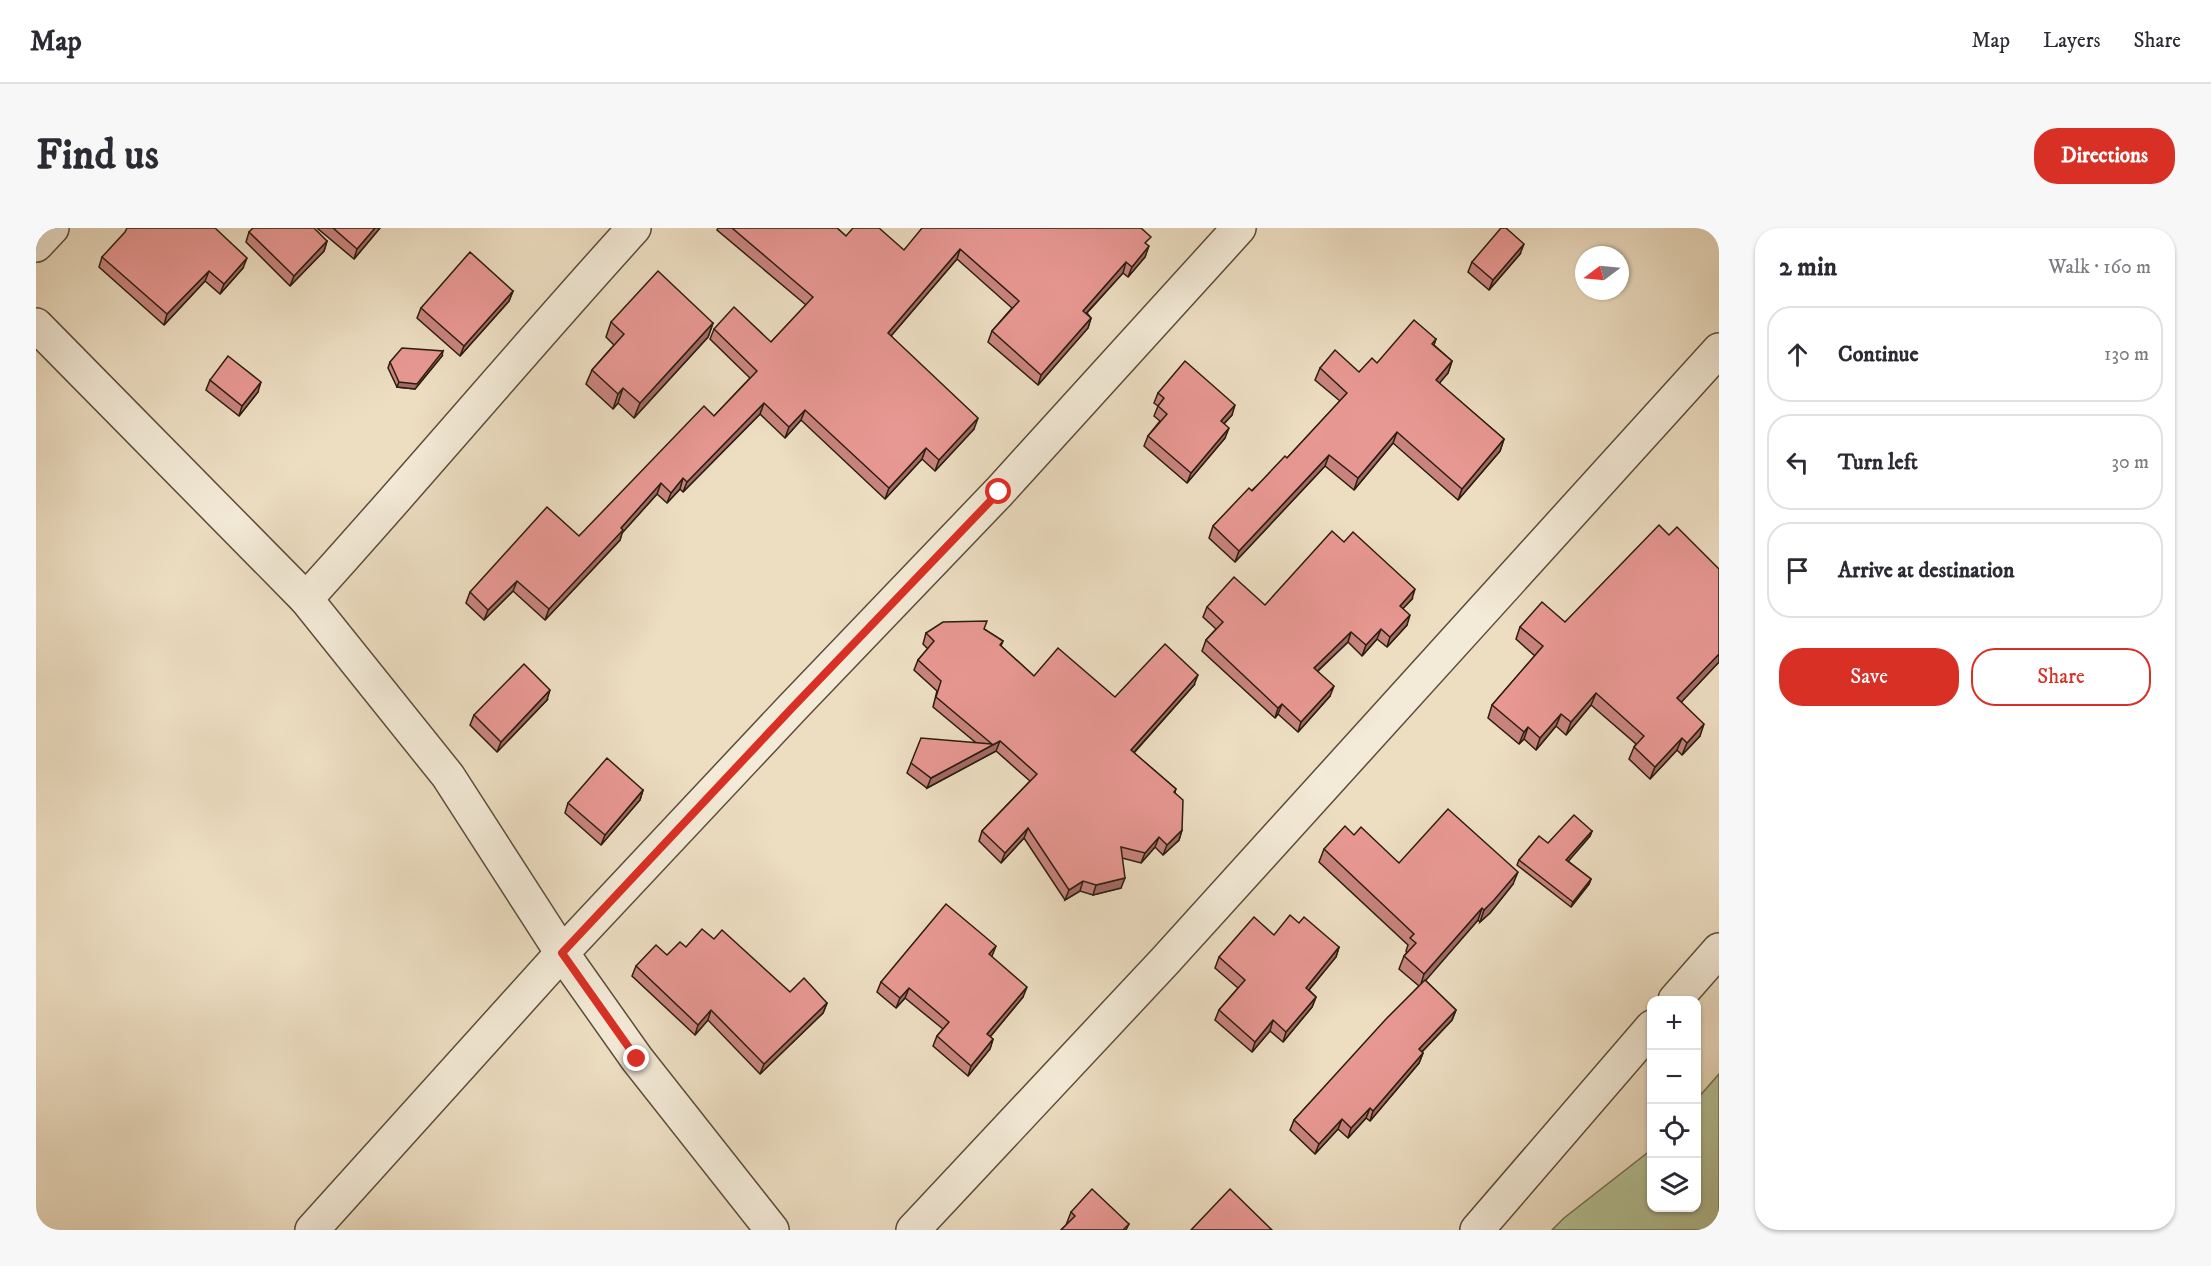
<!DOCTYPE html>
<meta charset="utf-8">
<style>
body{margin:0;font-family:"IM FELL DW Pica",serif;background:#f7f7f7;color:#2b2b33}
.controls{position:absolute;right:18px;bottom:18px;display:grid;overflow:hidden;border-radius:12px;box-shadow:0 2px 4px #0004}
.controls button{width:54px;height:54px;display:grid;place-items:center;padding:0;border:0;border-bottom:2px solid #e1e1e2;background:#fff;color:#2b2b33;font:30px sans-serif}
.compass{position:absolute;left:1539px;top:18px;width:54px;height:54px;border-radius:50%;background:#fff;box-shadow:0 2px 4px #0004;rotate:254deg}
.stop{position:absolute;width:18px;height:18px;margin:-14px;border:4px solid #d93025;border-radius:50%;background:#fff}
.stop.end{background:#d93025;border-color:#fff;box-shadow:0 2px 6px #0008}
.list{margin:0;padding:0;list-style:none}
h2{display:flex;justify-content:space-between;align-items:center;height:78px;margin:0;padding:0 24px;font-size:26px}
h2 small{font-size:20px;font-weight:400;color:#7c7c81}
.list li{display:grid;grid-template-columns:39px 1fr auto;gap:18px;align-items:center;box-sizing:border-box;height:96px;margin:0 12px 12px;padding:0 12px;border:2px solid #e1e1e2;border-radius:24px}
.list b{display:block;font-size:22px;white-space:nowrap}
.list em{font-size:20px;font-style:normal;color:#7c7c81}
.actions{display:flex;gap:12px;padding:18px 24px}
.actions a{flex:1;padding:14px 0;border:2px solid #d93025;border-radius:24px;text-align:center;font-size:21px;color:#d93025}
.actions .main{background:#d93025;color:#fff}
.icon{flex:none;width:33px;height:33px;fill:none;stroke:currentColor;stroke-width:2;stroke-linecap:round;stroke-linejoin:round}
.map{position:relative;flex:none;width:1683px;height:1002px;overflow:hidden;border-radius:24px}
header{display:flex;align-items:center;gap:36px;box-sizing:border-box;height:84px;padding:0 30px;background:#fff;border-bottom:2px solid #e1e1e2}
header strong{font-size:28px}
nav{display:flex;gap:33px;margin-inline-start:auto;font-size:21px}
.intro{display:flex;align-items:center;justify-content:space-between;box-sizing:border-box;height:144px;padding:0 36px}
h1{margin:0;font-size:42px}
.button{padding:15px 27px;border-radius:24px;background:#d93025;color:#fff;font-size:21px;font-weight:700}
main{display:flex;gap:36px;padding:0 36px}
aside{flex:1;background:#fff;border-radius:24px;box-shadow:0 2px 4px #0004}
.map>svg:first-child{display:block}
.green{fill:#b4c296;stroke:#707053;stroke-width:1.5}
.lines{fill:none;stroke-linecap:round;stroke-linejoin:round}
.minor-casing{stroke:#5c4d3c;stroke-width:36}
.minor{stroke:#f3ead7;stroke-width:33}
.wall{fill:#c8837e;stroke:#2b1d10;stroke-width:1.5}
.shaded-wall{fill:#a26a67;stroke:#2b1d10;stroke-width:1.5}
.building{fill:#e89893;stroke:#2b1d10;stroke-width:1.5}
.route{stroke:#d93025;stroke-width:8}
</style>
<header>
<strong>Map</strong>
<nav><a>Map</a><a>Layers</a><a>Share</a></nav>
</header>
<div class="intro"><h1>Find us</h1><a class="button">Directions</a></div>
<main>
<div class="map">
<svg width="1683" height="1002" viewBox="0 0 1683 1002">
<rect width="100%" height="100%" fill="#eddec2"/>
<filter id="stains"><feTurbulence type="fractalNoise" baseFrequency=".00333" numOctaves="4"/><feColorMatrix values="0 0 0 0 .2 0 0 0 0 .09 0 0 0 0 .02 0 0 0 .5 -.17"/></filter>
<radialGradient id="worn" r=".72"><stop offset=".6" stop-color="#630" stop-opacity="0"/><stop offset="1" stop-color="#630" stop-opacity=".3"/></radialGradient>
<!-- green -->
<path class="green" d="M1683,846V1002H1516L1528,990L1615,922L1616,980H1660L1661,871Z"/>
<g class="lines">
<defs>
<g id="minor">
<path d="M0,17L16,0"/>
<path d="M0,97L270,371L412,548L526,725L601,831L736,1002"/>
<path d="M270,371C381,249 487,122 598,0"/>
<path d="M1639,772L1683,722"/>
<path d="M276,1002L526,725L756,480L963,264L1203,0"/>
<path d="M877,1002L1128,734L1683,122"/>
<path d="M1441,1002L1616,799"/>
</g>
</defs>
<!-- minor casing -->
<use href="#minor" class="minor-casing"/>
<!-- minor -->
<use href="#minor" class="minor"/>
</g>
<!-- wall -->
<g class="wall">
<path d="M281,0H344L318,31Z"/>
<path d="M682,0H801L810,8L868,22L1112,18L1109,29L1092,49L1087,45L1051,85L1055,90L1052,100L1002,157L952,114L956,103L976,80L921,31L855,108L938,201L899,243L886,231L849,271L765,192L749,210L724,186L647,264L644,261L631,275L621,266L586,305L584,312L509,392L477,363L448,392L430,375L434,364L543,308L678,188L714,150L674,111L678,101L735,114L770,77L681,2Z"/>
<path d="M213,4L291,13L288,23L254,58L210,14Z"/>
<path d="M1484,26L1453,62L1432,44L1436,34Z"/>
<path d="M66,29L207,40L184,66L169,53L128,97L63,39Z"/>
<path d="M477,63L473,73L424,128L381,90L385,80Z"/>
<path d="M575,94L677,95L672,109L598,190L582,175L577,181L550,156L556,142L578,117L570,109Z"/>
<path d="M1400,111L1398,117L1416,133L1412,145L1403,155L1468,211L1464,223L1422,272L1357,215L1318,262L1289,238L1199,334L1173,310L1177,298L1251,230L1304,173L1279,152L1284,140L1323,144L1341,135Z"/>
<path d="M406,128L379,161L361,159L352,140L354,134Z"/>
<path d="M174,152L222,164L203,188L170,162Z"/>
<path d="M1122,165L1196,187L1188,196L1189,210L1151,255L1108,218L1112,208L1124,193L1118,188L1122,178L1118,175Z"/>
<path d="M1633,307L1683,434L1645,474L1664,508L1646,527L1641,522L1614,551L1593,531L1598,519L1600,516L1555,477L1530,507L1520,498L1500,522L1488,511L1483,516L1452,490L1456,477L1499,428L1480,411L1484,399L1529,394Z"/>
<path d="M1376,371L1367,380L1371,397L1351,419L1341,411L1326,428L1312,414L1282,443L1294,468L1262,504L1242,486L1239,490L1166,423L1170,412L1180,401L1167,389L1171,379Z"/>
<path d="M948,401L967,413L965,418L998,448L1079,469L1158,457L1098,525L1140,561L1139,564L1146,602L1143,612L1127,627L1119,619L1105,635L1086,630L1085,660L1057,667L1044,663L1029,672L988,610L965,635L943,613L946,603L994,553L960,523L891,560L871,545L875,535L939,514L897,479L901,463L878,442L882,432L892,421L887,416L890,405Z"/>
<path d="M511,472L461,524L434,497L438,487Z"/>
<path d="M607,562L604,572L565,617L529,585L532,575Z"/>
<path d="M1556,603L1554,608L1532,633L1555,651L1553,656L1535,679L1481,637L1483,632L1512,615Z"/>
<path d="M1318,607L1363,635L1477,656L1454,685L1444,694L1442,692L1389,752L1420,782L1416,792L1386,824L1387,825L1383,835L1334,893L1330,890L1312,910L1302,901L1279,926L1254,902L1258,892L1383,758L1363,741L1368,728L1371,724L1370,723L1372,717L1283,634L1288,621Z"/>
<path d="M1263,695L1303,719L1300,729L1273,762L1280,769L1276,779L1247,814L1234,803L1216,824L1179,792L1183,782L1202,760L1179,740L1183,729L1238,707Z"/>
<path d="M678,711L754,764L791,775L787,785L724,846L672,792L659,807L596,748L600,738L631,727L650,719Z"/>
<path d="M955,729L987,769L954,809L957,811L954,821L932,848L897,818L901,808L907,801L869,770L860,780L841,764L845,754Z"/>
<path d="M1035,984L1093,996L1090,1002H1025L1030,997Z"/>
</g>
<!-- shaded-wall -->
<g class="shaded-wall">
<path d="M339,0H344L318,31L321,21Z"/>
<path d="M291,13L288,23L254,58L258,48Z"/>
<path d="M1488,16L1484,26L1453,62L1457,52Z"/>
<path d="M1113,18L1109,29L1092,49L1096,39Z"/>
<path d="M924,21L921,31L848,116L852,105Z"/>
<path d="M211,30L207,40L184,66L188,56Z"/>
<path d="M1090,34L1087,45L1043,93L1047,83Z"/>
<path d="M173,43L169,53L128,97L131,86Z"/>
<path d="M477,63L473,73L424,128L428,118Z"/>
<path d="M1055,90L1052,100L1002,157L1005,147Z"/>
<path d="M677,95L672,109L598,190L604,175Z"/>
<path d="M407,123L406,128L379,161L361,159L363,154Z"/>
<path d="M1416,133L1412,145L1396,164L1400,152Z"/>
<path d="M225,154L222,164L203,188L206,178Z"/>
<path d="M587,160L582,175L577,181L582,166Z"/>
<path d="M728,175L724,186L647,264L651,254Z"/>
<path d="M1199,177L1196,187L1181,203L1185,193Z"/>
<path d="M769,182L765,192L749,210L753,199Z"/>
<path d="M942,190L938,201L899,243L903,232Z"/>
<path d="M1193,200L1189,210L1151,255L1155,245Z"/>
<path d="M1361,204L1357,215L1318,262L1322,250Z"/>
<path d="M1468,211L1464,223L1422,272L1426,261Z"/>
<path d="M890,220L886,231L849,271L853,260Z"/>
<path d="M1293,227L1289,238L1199,334L1203,323Z"/>
<path d="M647,250L644,261L631,275L635,265Z"/>
<path d="M625,255L621,266L586,305L584,312L509,392L513,381Z"/>
<path d="M481,353L477,363L448,392L452,382Z"/>
<path d="M1379,361L1376,371L1360,388L1364,378Z"/>
<path d="M1374,387L1371,397L1351,419L1354,409Z"/>
<path d="M1345,401L1341,411L1326,428L1330,417Z"/>
<path d="M1315,404L1312,414L1274,450L1278,440Z"/>
<path d="M1683,426V434L1637,483L1641,470Z"/>
<path d="M1162,447L1158,457L1091,532L1095,522Z"/>
<path d="M1298,458L1294,468L1262,504L1265,494Z"/>
<path d="M514,462L511,472L461,524L465,514Z"/>
<path d="M1560,465L1555,477L1530,507L1535,494Z"/>
<path d="M1246,476L1242,486L1239,490L1242,480Z"/>
<path d="M1525,486L1520,498L1500,522L1504,510Z"/>
<path d="M1668,496L1664,508L1646,527L1651,515Z"/>
<path d="M1492,499L1488,511L1483,516L1488,504Z"/>
<path d="M1646,510L1641,522L1614,551L1619,539Z"/>
<path d="M964,513L960,523L891,560L895,550Z"/>
<path d="M607,562L604,572L565,617L569,607Z"/>
<path d="M992,600L988,610L965,635L969,625Z"/>
<path d="M1146,602L1143,612L1127,627L1131,617Z"/>
<path d="M1556,603L1554,608L1529,637L1530,632Z"/>
<path d="M1123,609L1119,619L1105,635L1109,625Z"/>
<path d="M1482,644L1477,656L1454,685L1444,694L1448,682Z"/>
<path d="M1089,650L1085,660L1057,667L1060,657Z"/>
<path d="M1555,651L1553,656L1535,679L1537,674Z"/>
<path d="M1047,653L1044,663L1029,672L1033,662Z"/>
<path d="M1446,680L1442,692L1384,759L1388,746Z"/>
<path d="M960,718L956,728L949,736L953,726Z"/>
<path d="M1303,719L1300,729L1266,770L1270,760Z"/>
<path d="M991,759L987,769L948,816L951,806Z"/>
<path d="M873,760L869,770L860,780L864,770Z"/>
<path d="M1280,769L1276,779L1247,814L1250,804Z"/>
<path d="M791,775L787,785L724,846L728,836Z"/>
<path d="M675,782L672,792L659,807L662,797Z"/>
<path d="M1420,782L1416,792L1379,831L1383,821Z"/>
<path d="M1237,792L1234,803L1216,824L1219,814Z"/>
<path d="M957,811L954,821L932,848L935,838Z"/>
<path d="M1387,825L1383,835L1334,893L1337,883Z"/>
<path d="M1334,880L1330,890L1312,910L1315,900Z"/>
<path d="M1306,891L1302,901L1279,926L1283,916Z"/>
</g>
<!-- building -->
<g class="building">
<path d="M91,0H179L211,30L188,56L173,43L131,86L66,29L89,4Z"/>
<path d="M217,0H278L291,13L258,48L213,4Z"/>
<path d="M297,0H339L321,21Z"/>
<path d="M696,0H801L810,8L817,0H843L868,22L886,0H1105L1115,9L1109,15L1113,18L1096,39L1090,34L1047,83L1055,90L1005,147L956,103L983,73L924,21L852,105L942,190L903,232L890,220L853,260L769,182L753,199L728,175L651,254L647,250L635,265L625,255L585,300L587,302L513,381L481,353L452,382L434,364L511,279L543,308L668,178L678,188L721,143L678,101L698,79L735,114L777,69Z"/>
<path d="M1465,0H1470L1488,16L1457,52L1436,34Z"/>
<path d="M434,24L477,63L428,118L385,80Z"/>
<path d="M622,43L677,95L604,175L587,160L582,166L556,142L588,106L575,94Z"/>
<path d="M1378,92L1400,111L1396,116L1416,133L1400,152L1468,211L1426,261L1361,204L1322,250L1293,227L1203,323L1177,298L1213,260L1216,263L1249,228L1251,230L1311,165L1284,140L1299,122L1323,144L1336,130L1341,135Z"/>
<path d="M366,120L407,123L381,156L363,154L354,134Z"/>
<path d="M192,128L225,154L206,178L174,152Z"/>
<path d="M1149,133L1199,177L1185,193L1193,200L1155,245L1112,208L1131,186L1122,178L1128,170L1122,165Z"/>
<path d="M1623,297L1633,307L1641,299L1683,341V426L1641,470L1668,496L1651,515L1646,510L1619,539L1598,519L1608,508L1560,465L1535,494L1525,486L1504,510L1492,499L1488,504L1456,477L1507,418L1484,399L1506,374L1529,394Z"/>
<path d="M1296,303L1308,314L1317,304L1379,361L1364,378L1374,387L1354,409L1345,401L1330,417L1315,404L1278,440L1298,458L1265,494L1246,476L1242,480L1170,412L1187,394L1171,379L1198,349L1229,377Z"/>
<path d="M951,393L948,401L967,413L964,417L998,448L1022,420L1079,469L1129,416L1162,447L1095,522L1140,561L1138,564L1147,572L1146,602L1131,617L1123,609L1109,625L1085,619L1089,650L1060,657L1047,653L1033,662L992,600L969,625L946,603L1001,546L964,513L895,550L875,535L885,510L956,516L900,469L905,453L882,432L898,413L890,405L907,394Z"/>
<path d="M488,436L514,462L465,514L438,487Z"/>
<path d="M571,530L607,562L569,607L532,575Z"/>
<path d="M1412,581L1482,644L1458,672L1448,682L1446,680L1388,746L1368,728L1380,715L1374,710L1378,706L1288,621L1309,598L1318,607L1325,599L1363,635Z"/>
<path d="M1538,587L1556,603L1530,632L1555,651L1537,674L1483,632L1503,608L1512,615Z"/>
<path d="M910,676L960,718L953,726L991,759L951,806L957,811L935,838L901,808L913,794L873,760L864,770L845,754Z"/>
<path d="M1254,687L1263,695L1268,689L1303,719L1270,760L1280,769L1250,804L1237,792L1219,814L1183,782L1209,752L1183,729L1218,689L1238,707Z"/>
<path d="M666,701L678,711L686,702L754,764L768,750L791,775L728,836L675,782L662,797L600,738L620,717L631,727L644,714L650,719Z"/>
<path d="M1389,752L1420,782L1383,821L1387,825L1337,883L1334,880L1315,900L1306,891L1283,916L1258,892L1350,791Z"/>
<path d="M1056,961L1093,996L1087,1002H1025L1039,988L1035,984Z"/>
<path d="M1194,961L1236,1002H1155Z"/>
</g>
<g class="lines">
<!-- route -->
<path class="route" d="M601,831L526,725L756,480L963,264"/>
</g>
<rect width="100%" height="100%" filter="url(#stains)"/>
<rect width="100%" height="100%" fill="url(#worn)"/>
</svg>
<div class="controls">
<button>+</button>
<button>−</button>
<button><svg class="icon" aria-label="locate" viewBox="0 0 24 24"><circle cx="12" cy="12" r="6"/><path d="M12 2v4M12 18v4M2 12h4M18 12h4"/></svg></button>
<button><svg class="icon" aria-label="layers" viewBox="0 0 24 24"><path d="M12 4l9 5-9 5-9-5zM3 14l9 5 9-5"/></svg></button>
</div>
<svg class="compass" viewBox="-18 -18 36 36"><path d="M0-13l5 13h-10z" fill="#e53935"/><path d="M0 13l5-13h-10z" fill="#7c7c81"/></svg>
<div class="stop" style="left:963px;top:264px"></div>
<div class="stop end" style="left:601px;top:831px"></div>
</div>
<aside>
<h2>2 min<small>Walk · 160 m</small></h2>
<ul class="list">
<li><svg class="icon" aria-label="ahead" viewBox="0 0 24 24"><path d="M12 20V5M6 11l6-6 6 6"/></svg><div><b>Continue</b></div><em>130 m</em></li>
<li><svg class="icon" aria-label="left" viewBox="0 0 24 24"><path d="M17 20v-9H6M10 6l-5 5 5 5"/></svg><div><b>Turn left</b></div><em>30 m</em></li>
<li><svg class="icon" aria-label="arrive" viewBox="0 0 24 24"><path d="M6 21V4h12l-3 4 3 4H6"/></svg><div><b>Arrive at destination</b></div></li>
</ul>
<div class="actions"><a class="main">Save</a><a>Share</a></div>
</aside>
</main>
